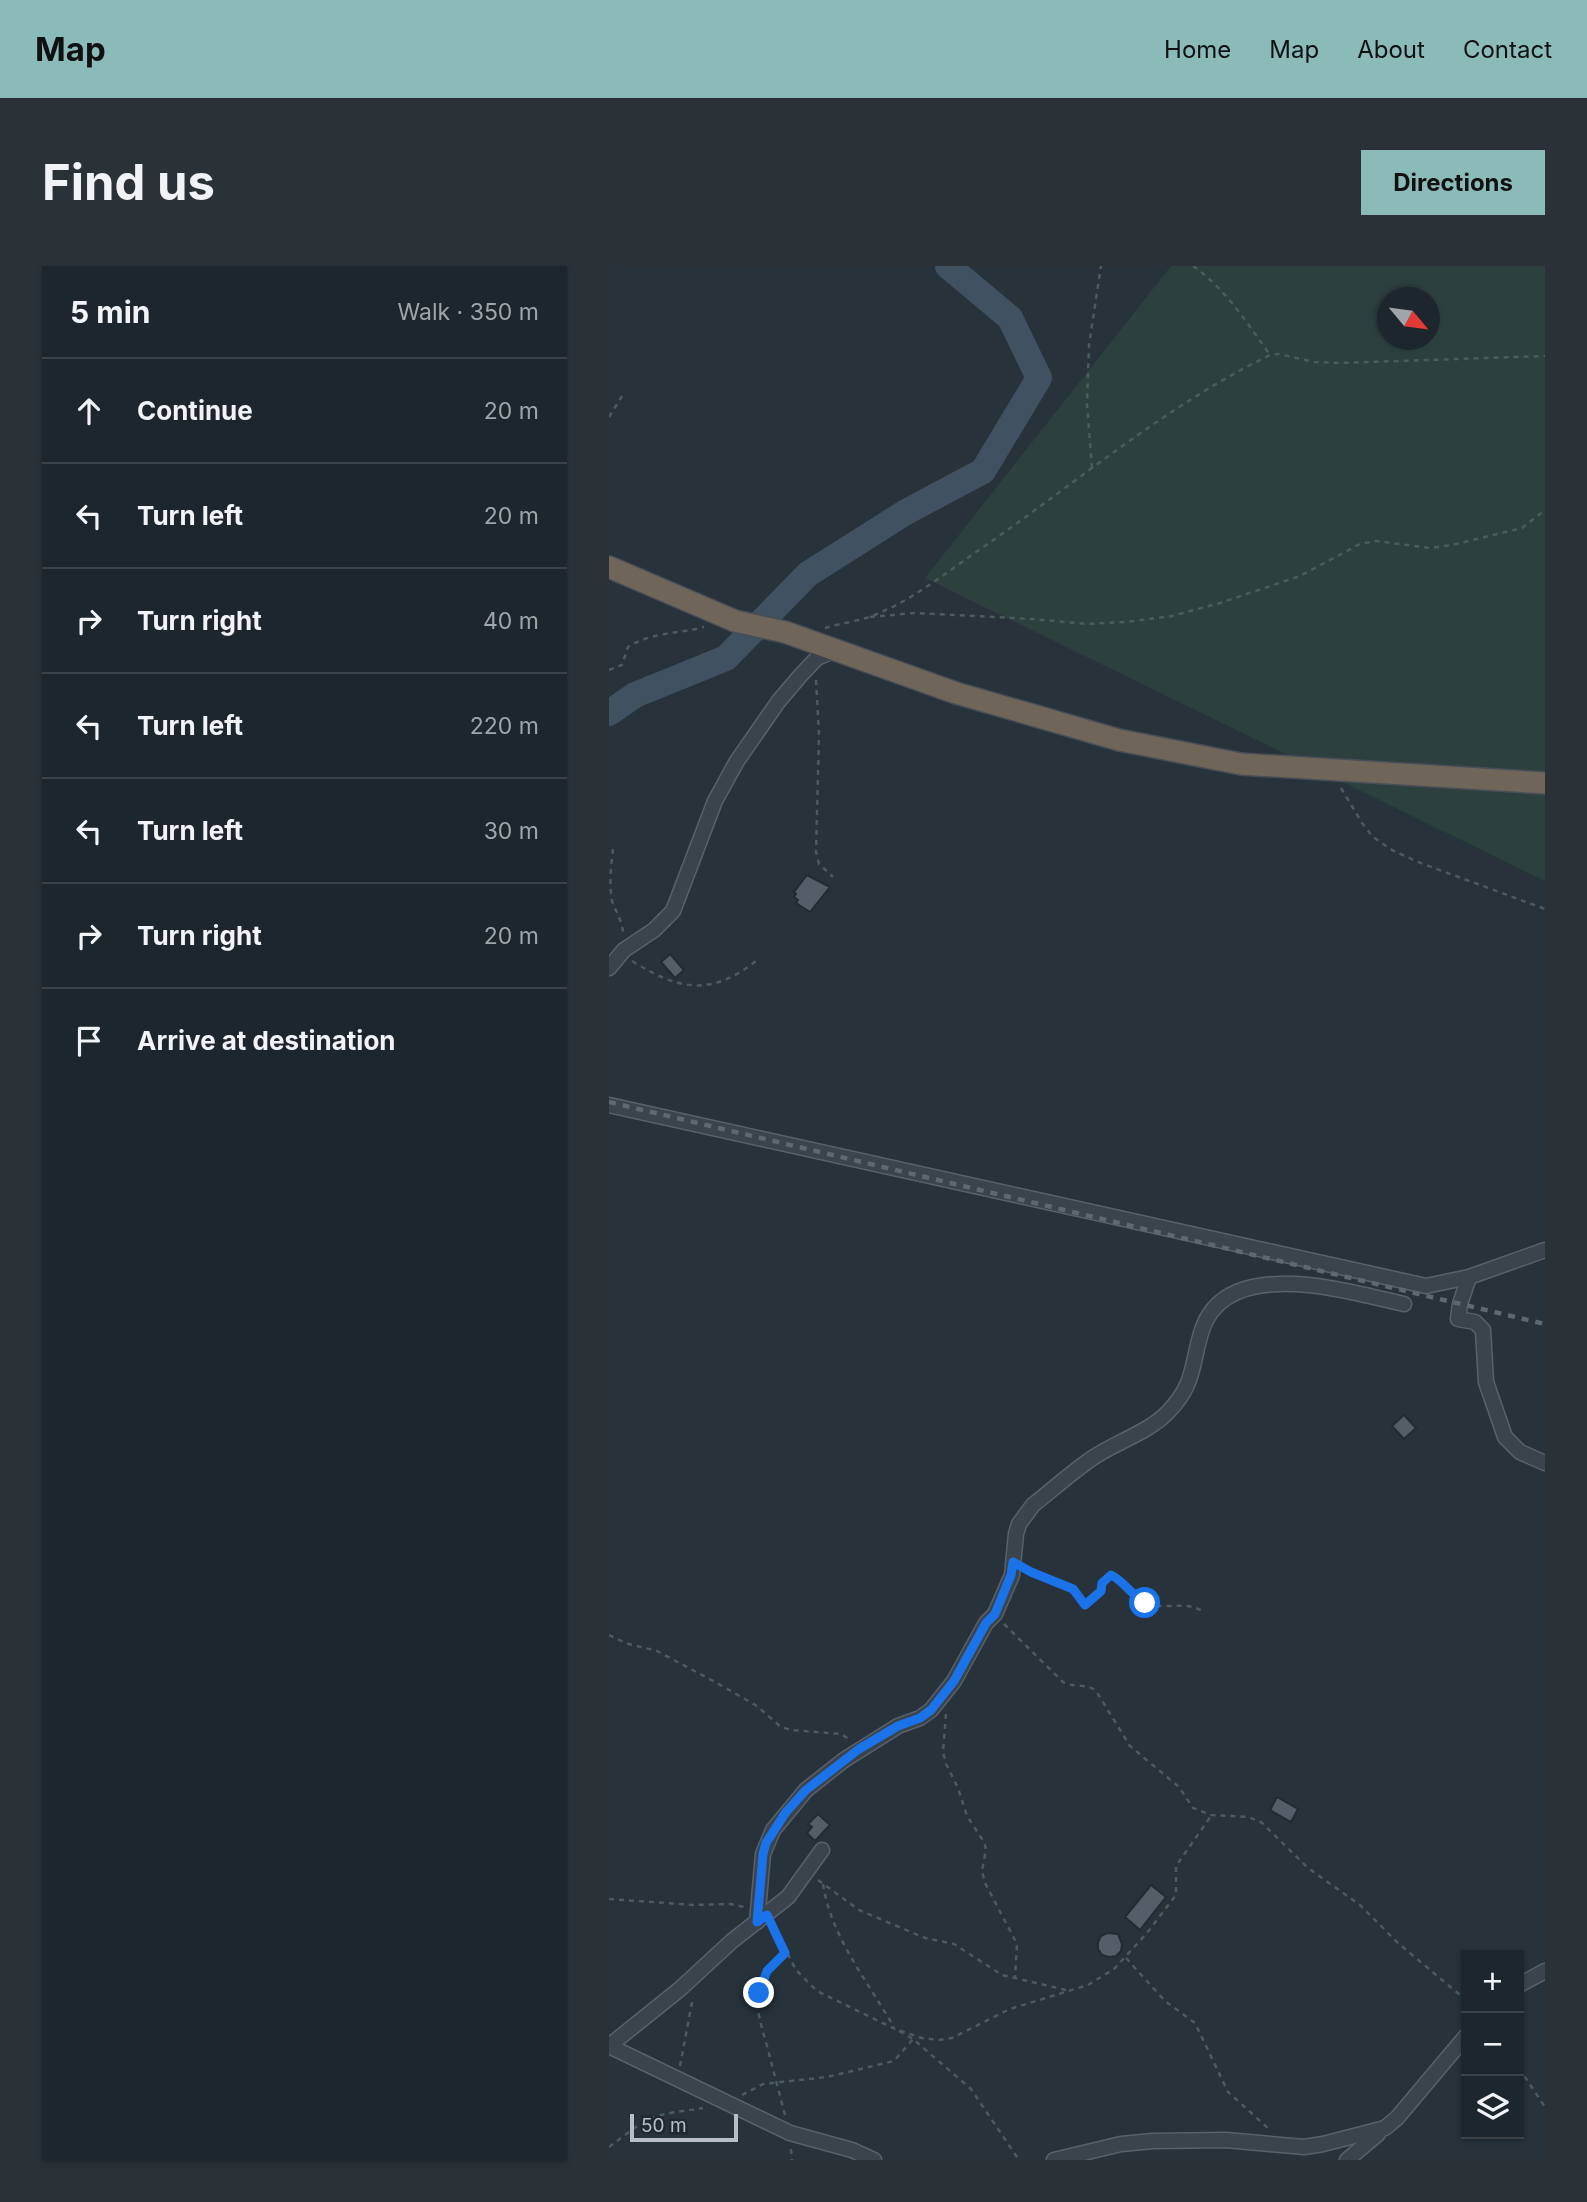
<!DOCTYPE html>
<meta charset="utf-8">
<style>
body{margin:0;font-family:Inter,sans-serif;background:#2a3238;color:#f1f3f6}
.controls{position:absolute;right:21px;bottom:21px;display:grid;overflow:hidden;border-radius:0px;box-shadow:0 2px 5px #0004}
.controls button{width:63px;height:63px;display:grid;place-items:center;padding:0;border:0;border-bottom:2px solid #3b4348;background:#1d262c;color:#f1f3f6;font:35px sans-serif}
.compass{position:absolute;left:768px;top:21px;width:63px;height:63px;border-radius:50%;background:#1d262c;box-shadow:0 2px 5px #0004;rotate:119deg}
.scale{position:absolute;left:21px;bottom:18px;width:108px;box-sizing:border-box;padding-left:7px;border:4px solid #b7bec7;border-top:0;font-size:19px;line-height:24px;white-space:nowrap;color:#b7bec7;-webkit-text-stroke:5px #202831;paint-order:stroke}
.stop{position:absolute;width:21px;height:21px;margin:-16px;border:5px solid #1a73e8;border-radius:50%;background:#fff}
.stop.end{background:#1a73e8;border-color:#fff;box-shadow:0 2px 7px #0008}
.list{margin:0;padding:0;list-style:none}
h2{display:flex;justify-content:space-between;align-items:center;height:91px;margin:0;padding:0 28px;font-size:30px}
h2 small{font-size:23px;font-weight:400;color:#a0a5a9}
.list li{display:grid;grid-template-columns:46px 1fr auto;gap:21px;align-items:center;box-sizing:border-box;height:105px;padding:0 28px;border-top:2px solid #3b4348}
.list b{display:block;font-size:26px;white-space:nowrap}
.list em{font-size:23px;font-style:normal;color:#a0a5a9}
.icon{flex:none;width:38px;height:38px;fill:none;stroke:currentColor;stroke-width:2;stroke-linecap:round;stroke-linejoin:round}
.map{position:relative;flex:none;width:936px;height:1894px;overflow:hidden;border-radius:0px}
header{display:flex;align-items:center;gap:42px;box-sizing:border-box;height:98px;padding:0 35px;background:#8bbbb9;color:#111}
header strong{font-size:33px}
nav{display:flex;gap:38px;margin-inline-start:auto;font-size:24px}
.intro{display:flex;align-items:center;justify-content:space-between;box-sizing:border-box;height:168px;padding:0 42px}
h1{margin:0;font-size:49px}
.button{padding:18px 32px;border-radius:0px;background:#8bbbb9;color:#111;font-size:24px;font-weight:700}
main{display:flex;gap:42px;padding:0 42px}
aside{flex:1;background:#1d262c;border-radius:0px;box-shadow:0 2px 5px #0004}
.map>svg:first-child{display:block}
.green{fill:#2c403e;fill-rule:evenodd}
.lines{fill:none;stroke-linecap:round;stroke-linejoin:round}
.river{stroke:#405162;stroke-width:26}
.building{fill:#535e69;stroke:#222a33;stroke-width:2}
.minor-casing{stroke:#59616a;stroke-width:17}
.highway-casing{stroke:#464e57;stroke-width:24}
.path{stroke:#4b5c5d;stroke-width:2.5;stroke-dasharray:5 5;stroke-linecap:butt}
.minor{stroke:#3b434c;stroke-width:14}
.highway{stroke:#706559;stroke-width:21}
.rail{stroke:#5e6872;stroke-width:4.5;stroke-dasharray:7 7;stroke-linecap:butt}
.route{stroke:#1a73e8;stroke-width:9}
</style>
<header>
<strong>Map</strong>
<nav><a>Home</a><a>Map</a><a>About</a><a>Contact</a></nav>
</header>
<div class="intro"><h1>Find us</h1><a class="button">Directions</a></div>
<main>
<aside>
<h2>5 min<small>Walk · 350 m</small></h2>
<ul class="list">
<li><svg class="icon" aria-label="ahead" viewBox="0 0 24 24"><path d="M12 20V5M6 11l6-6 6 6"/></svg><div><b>Continue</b></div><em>20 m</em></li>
<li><svg class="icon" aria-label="left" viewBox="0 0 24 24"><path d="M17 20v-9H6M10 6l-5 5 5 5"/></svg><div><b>Turn left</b></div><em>20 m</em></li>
<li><svg class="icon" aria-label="right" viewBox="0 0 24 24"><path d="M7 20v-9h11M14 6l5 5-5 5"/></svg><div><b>Turn right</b></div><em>40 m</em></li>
<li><svg class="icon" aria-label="left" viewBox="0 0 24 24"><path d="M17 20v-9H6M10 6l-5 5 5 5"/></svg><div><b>Turn left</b></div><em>220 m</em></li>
<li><svg class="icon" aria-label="left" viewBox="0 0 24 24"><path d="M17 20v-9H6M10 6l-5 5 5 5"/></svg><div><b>Turn left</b></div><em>30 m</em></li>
<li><svg class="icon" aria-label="right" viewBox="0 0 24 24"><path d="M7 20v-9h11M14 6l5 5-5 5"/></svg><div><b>Turn right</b></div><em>20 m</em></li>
<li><svg class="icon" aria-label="arrive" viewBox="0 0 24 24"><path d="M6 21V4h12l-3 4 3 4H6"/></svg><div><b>Arrive at destination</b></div></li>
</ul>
</aside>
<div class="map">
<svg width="936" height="1894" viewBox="0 0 936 1894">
<rect width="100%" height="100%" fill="#27323b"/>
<!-- green -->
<path class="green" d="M562,0H936V615L316,312ZM778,32H820V74H778Z"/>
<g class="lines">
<!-- river -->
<path class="river" d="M0,447L26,429L117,392L199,308L297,246L374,205L430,112L401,52L339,0"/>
</g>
<!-- building -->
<g class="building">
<path d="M198,609L221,621L201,646L187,637L189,634L185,631L187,628L185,626Z"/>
<path d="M61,688L75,704L66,712L52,696Z"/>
<path d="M795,1149L807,1162L795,1173L783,1160Z"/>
<path d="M668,1531L689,1543L682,1556L661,1544Z"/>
<path d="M209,1548L221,1559L206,1575L198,1567L203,1561L199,1558Z"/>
<path d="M542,1619L557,1631L531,1664L516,1651Z"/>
<path d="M498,1667L509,1668L513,1678L512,1685L507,1690L500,1691L493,1689L489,1683V1676L492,1670Z"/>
</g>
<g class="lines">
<defs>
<g id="minor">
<path d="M0,702L15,684L45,664L64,645L106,535L128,495L169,436L191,410L208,392L227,384"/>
<path d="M0,839L817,1020L860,1011L936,984"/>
<path d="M860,1011L851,1038L849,1053L866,1056L874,1064L877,1116L896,1171L911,1186L936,1197"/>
<path d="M148,1656L154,1588L164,1564L197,1524L235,1494L289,1460L311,1452L322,1444L345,1415L377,1357L386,1348L403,1309L407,1268L410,1258L424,1239C443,1224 462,1207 482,1193C506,1176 539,1167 559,1146C587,1117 582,1098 593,1064C618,988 741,1026 795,1038"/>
<path d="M910,1719L936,1705"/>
<path d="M0,1780L71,1723L123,1675L179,1631L213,1584"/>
<path d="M0,1780L181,1867L243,1884L265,1894"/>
<path d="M445,1894L512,1878L544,1875L617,1874L695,1881L714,1878L776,1862L788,1852L857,1770"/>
<path d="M738,1894L769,1868"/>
</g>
<path id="highway" d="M0,301L126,355L176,366L347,427L510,474L632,498L936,517"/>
</defs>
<!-- minor casing -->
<use href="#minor" class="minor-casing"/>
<!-- highway casing -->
<use href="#highway" class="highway-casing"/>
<!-- path -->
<g class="path">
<path d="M584,0C617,23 638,57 661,89"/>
<path d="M0,151L13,130"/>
<path d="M483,202L478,138L480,79L492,0"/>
<path d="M261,351L305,347L423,353L478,358L517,356L563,350L611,337L691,310L751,278L767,275L821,282L843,279L913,262L936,244"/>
<path d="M216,362C229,358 244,356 257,352C299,338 335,308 370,284C466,218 556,140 661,89L670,88L705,96L731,97L936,90"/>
<path d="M0,404L13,399L19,381C42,366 70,368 95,361"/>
<path d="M207,414L210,469L207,586L210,598L224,611"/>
<path d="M732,522L753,557L764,571L783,584L809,596L936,643"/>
<path d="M4,583C2,600 0,618 3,635C7,646 13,654 14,667"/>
<path d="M23,695C70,724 101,731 147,695"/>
<path d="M416,1302L464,1323L476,1339L492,1325L495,1314L504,1309C517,1318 523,1333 539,1338C559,1344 576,1334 595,1346"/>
<path d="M395,1358L454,1416C464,1422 478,1417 487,1425L521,1480L570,1521L584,1542L602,1549L639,1551L652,1556L699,1602L751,1639L789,1677L857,1734"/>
<path d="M0,1369L16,1377L48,1385L108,1417L148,1440L172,1461L182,1464L232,1468L240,1473"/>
<path d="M337,1448L334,1486L337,1498L349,1522L358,1550L375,1576L377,1583L373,1605L376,1617L408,1678L406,1713"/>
<path d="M209,1614L250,1644L316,1672L345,1678L393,1709L461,1725"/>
<path d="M214,1618C222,1671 259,1716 285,1761"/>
<path d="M0,1633L85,1639L121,1638L135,1641"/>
<path d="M165,1661L187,1704L208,1725L286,1763L313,1772L330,1774L343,1772L401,1743L479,1719L505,1703L538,1667L567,1629V1600L602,1550"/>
<path d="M517,1692L556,1735L586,1757L619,1826L660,1863"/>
<path d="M290,1765L304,1773L362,1823L410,1894"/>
<path d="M71,1800L84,1731"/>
<path d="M910,1802L936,1841"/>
<path d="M133,1829L154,1818L218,1811L285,1795L304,1773"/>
<path d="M176,1849C170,1826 164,1803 158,1780C146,1738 139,1719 176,1687"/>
<path d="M0,1881C14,1871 27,1859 43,1852C59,1846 77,1845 94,1842"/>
<path d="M182,1883L183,1894"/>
</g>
<!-- minor -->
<use href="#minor" class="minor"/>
<!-- highway -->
<use href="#highway" class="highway"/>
<!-- rail -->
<path class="rail" d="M0,836L936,1058"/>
</g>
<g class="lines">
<!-- route -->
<path class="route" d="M150,1727L158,1705L176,1687L158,1649L148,1656L154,1588L157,1577L177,1546L197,1524L250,1483L289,1460L311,1452L322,1444L345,1415L377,1357L386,1348L402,1309L404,1296L422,1306L464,1323L476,1339L492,1325L493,1317L502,1309C515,1315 523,1330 536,1337"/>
</g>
</svg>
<div class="controls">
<button>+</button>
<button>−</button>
<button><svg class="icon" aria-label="layers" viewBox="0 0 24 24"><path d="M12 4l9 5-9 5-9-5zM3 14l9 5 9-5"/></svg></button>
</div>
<svg class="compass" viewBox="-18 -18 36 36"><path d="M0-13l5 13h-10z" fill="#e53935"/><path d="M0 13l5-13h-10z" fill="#a0a5a9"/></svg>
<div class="scale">50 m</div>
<div class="stop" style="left:536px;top:1337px"></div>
<div class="stop end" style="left:150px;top:1727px"></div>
</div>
</main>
